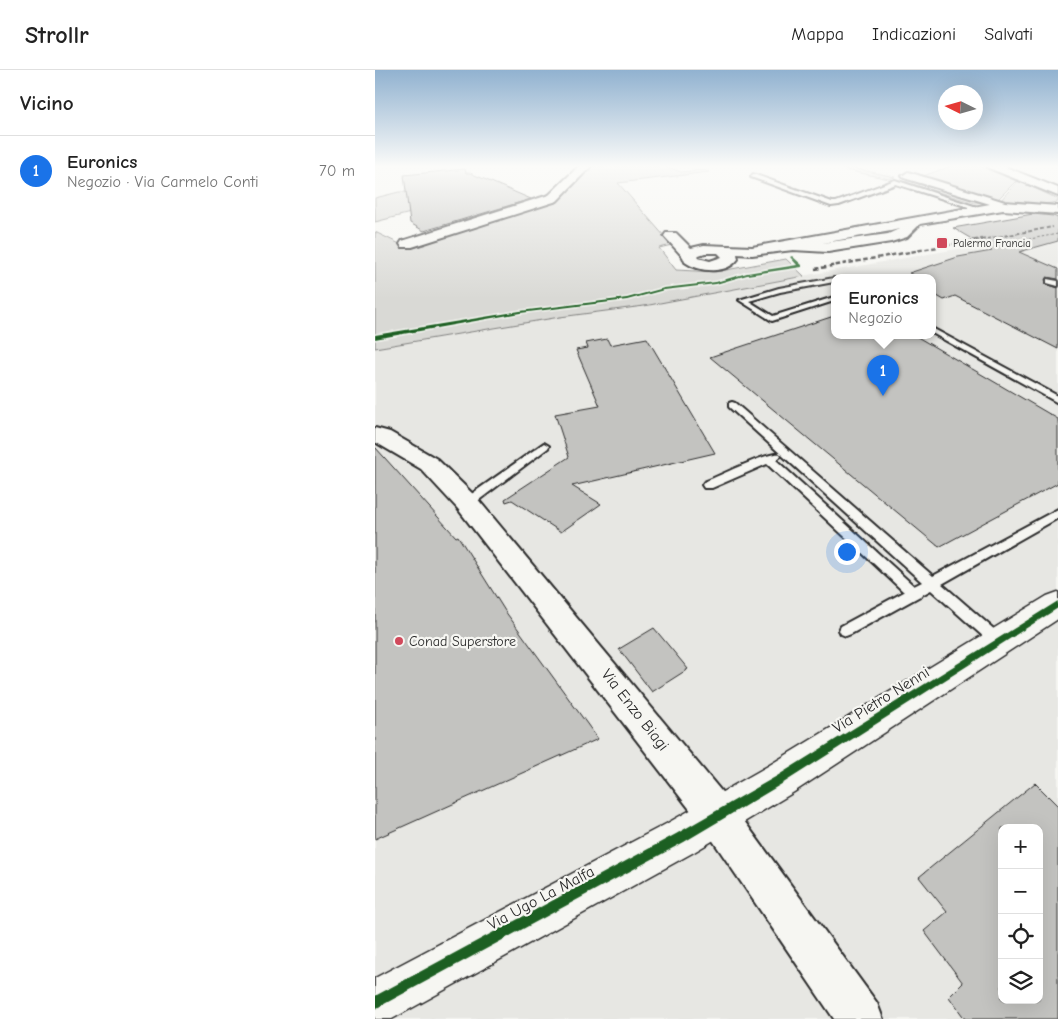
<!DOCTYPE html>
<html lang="it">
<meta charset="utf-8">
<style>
body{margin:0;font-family:"Comic Neue",sans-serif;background:#f6f6f6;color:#222}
.controls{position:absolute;right:15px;bottom:15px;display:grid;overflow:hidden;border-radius:10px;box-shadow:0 5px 20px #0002}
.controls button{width:45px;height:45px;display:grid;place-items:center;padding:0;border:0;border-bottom:1px solid #e0e0e0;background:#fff;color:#222;font:25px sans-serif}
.compass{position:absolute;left:563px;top:15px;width:45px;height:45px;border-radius:50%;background:#fff;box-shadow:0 5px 20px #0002;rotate:275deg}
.you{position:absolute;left:471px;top:481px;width:18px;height:18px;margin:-12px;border:4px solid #fff;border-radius:50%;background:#1a73e8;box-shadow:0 0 0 8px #1a73e833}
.badge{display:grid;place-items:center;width:32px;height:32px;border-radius:50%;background:#1a73e8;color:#fff;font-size:16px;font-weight:700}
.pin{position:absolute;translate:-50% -41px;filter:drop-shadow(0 1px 2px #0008)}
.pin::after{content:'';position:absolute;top:26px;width:18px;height:15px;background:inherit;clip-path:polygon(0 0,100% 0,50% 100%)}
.popup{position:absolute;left:456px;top:204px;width:105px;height:65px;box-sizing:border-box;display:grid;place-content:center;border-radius:10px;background:#fff;filter:drop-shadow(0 1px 4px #0005);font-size:16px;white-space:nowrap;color:#767676}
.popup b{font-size:19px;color:#222}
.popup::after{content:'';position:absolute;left:50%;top:100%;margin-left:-10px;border:10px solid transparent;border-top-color:#fff}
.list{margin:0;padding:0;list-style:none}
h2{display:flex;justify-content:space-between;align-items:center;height:65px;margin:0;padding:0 20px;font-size:21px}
h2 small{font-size:16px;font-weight:400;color:#767676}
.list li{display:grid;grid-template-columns:32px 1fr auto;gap:15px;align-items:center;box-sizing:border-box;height:70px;padding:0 20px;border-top:1px solid #e0e0e0}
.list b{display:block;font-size:19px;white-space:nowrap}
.list p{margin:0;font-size:16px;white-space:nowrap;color:#767676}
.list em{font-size:16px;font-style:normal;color:#767676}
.icon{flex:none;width:28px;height:28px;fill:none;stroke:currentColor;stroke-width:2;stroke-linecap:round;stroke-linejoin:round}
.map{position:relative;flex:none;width:683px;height:949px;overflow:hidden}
header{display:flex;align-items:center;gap:30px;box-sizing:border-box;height:70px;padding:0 25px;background:#fff;border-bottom:1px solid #e0e0e0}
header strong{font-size:24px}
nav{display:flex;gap:28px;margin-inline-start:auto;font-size:18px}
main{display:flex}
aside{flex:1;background:#fff}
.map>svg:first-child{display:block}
.built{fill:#e7e7e3;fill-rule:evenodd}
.green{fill:#d9d9d5;stroke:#828280}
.building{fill:#c3c3c0;stroke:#2b2b2b;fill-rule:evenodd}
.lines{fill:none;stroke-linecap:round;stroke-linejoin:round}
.lane-casing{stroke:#2b2b2b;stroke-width:4}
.street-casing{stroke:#2b2b2b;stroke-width:4}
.secondary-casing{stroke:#2b2b2b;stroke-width:3}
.path-far1{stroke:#2b2b2b;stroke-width:1;stroke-dasharray:2.5 2;stroke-linecap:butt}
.path{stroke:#2b2b2b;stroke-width:2;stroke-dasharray:3 2.5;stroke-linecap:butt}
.lane{fill:#f6f6f2;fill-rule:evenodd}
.street{fill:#f6f6f2;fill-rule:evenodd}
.secondary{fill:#f6f6f2;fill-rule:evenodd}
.rail-far1{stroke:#2b2b2b;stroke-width:2;stroke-dasharray:4 2;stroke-linecap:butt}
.rail{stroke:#2b2b2b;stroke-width:2.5;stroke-dasharray:4.5 2.5;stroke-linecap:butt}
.cycleway-casing{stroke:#f6f6f2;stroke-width:3}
.cycleway{fill:#1b5e20;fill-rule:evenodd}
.poi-dot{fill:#d1495b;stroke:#f6f6f2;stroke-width:2}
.labels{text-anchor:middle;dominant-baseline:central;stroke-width:4.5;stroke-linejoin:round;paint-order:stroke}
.far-poi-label{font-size:11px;fill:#2b2b2b;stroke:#f6f6f2;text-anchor:start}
.poi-label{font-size:14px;fill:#2b2b2b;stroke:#f6f6f2;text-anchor:start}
.near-street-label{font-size:16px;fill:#2b2b2b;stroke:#f6f6f2}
</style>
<header>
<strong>Strollr</strong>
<nav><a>Mappa</a><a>Indicazioni</a><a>Salvati</a></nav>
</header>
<main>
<aside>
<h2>Vicino<small></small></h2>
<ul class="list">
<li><span class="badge">1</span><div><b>Euronics</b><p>Negozio · Via Carmelo Conti</p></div><em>70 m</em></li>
</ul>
</aside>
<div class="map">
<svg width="683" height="949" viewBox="0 0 683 949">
<rect width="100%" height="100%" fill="#f6f6f2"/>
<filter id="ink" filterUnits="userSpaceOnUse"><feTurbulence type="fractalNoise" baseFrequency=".02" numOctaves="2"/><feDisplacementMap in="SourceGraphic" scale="10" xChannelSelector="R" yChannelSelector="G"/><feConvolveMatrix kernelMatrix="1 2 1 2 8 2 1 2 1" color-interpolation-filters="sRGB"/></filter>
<g filter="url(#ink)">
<!-- built -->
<path class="built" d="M683,168V949H0V278L185,247L269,236L358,218L640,169ZM459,207H557V265H459ZM627,758H664V930H627Z"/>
<!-- green -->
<g class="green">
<path d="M216,96H290L306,102L330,100L334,102L243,113L297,175L284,178L301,200L340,202L411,189L429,206L269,236L185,247L0,278V162L33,178L179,132Z"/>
<path d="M452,96H468L520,107L514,109Z"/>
<path d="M576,96H604L641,111L623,129L548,106Z"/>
<path d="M536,110L609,132L600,133L530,112Z"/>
<path d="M643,111L683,129V132L664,135L625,131Z"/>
<path d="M24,122H78L75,133L0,152V128Z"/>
</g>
<!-- building -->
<g class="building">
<path d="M90,99L91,103H95L156,129L49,161L35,153L29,105Z"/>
<path d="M658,144L678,146L683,148V171L644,182L683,199V209L672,207L670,209L671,214L683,218V279L580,226L569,230L557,223V207H542L534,203L583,187L617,181L578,158Z"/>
<path d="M459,246V265H539L683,349V413L564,477L335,287Z"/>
<path d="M272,268L340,383L197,416L226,434L186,462L137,430L131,432L130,429L194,387L180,344L225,336L201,280L213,278L211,273L232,269L235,275Z"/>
<path d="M0,377L81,467L83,466L130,541L223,669L0,769Z"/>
<path d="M279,558L313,599L277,622L244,579Z"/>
<path d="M660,713L683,736V949H590L574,927L588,913L549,861L572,842L544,807ZM627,758H664V930H627Z"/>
</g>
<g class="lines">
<defs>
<g id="lane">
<path d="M378,104L457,132H461L520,110L608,139L603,140L521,114L464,135L456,136L376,107Z"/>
<path d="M459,208V212L405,222L374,231L398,246L459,227V231L397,251L364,230L404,218Z"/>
<path d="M672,209L683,211V216L672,213Z"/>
<path d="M557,258L683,326V333L557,263Z"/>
<path d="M357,332L360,333L558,506L683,439V448L567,514L629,568L631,572L629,576L624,578L619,576L556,520L476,564L471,566L466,564L464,560L466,556L529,522L392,394L337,418H329L327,415L329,412C342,407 394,381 405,384L406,386L401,390L539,516L547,512L354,337V333Z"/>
<path d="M169,373L174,376L173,378L96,436H88L86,433L88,430Z"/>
</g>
<g id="street">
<path d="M204,96H216L182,131L37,177H27L25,174L27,171L174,125Z"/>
<path d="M612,96H628L683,118V126L614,98Z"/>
<path d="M533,102L630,132L683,136V144L628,140L545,154L532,167L516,172L453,182L418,180L377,185L362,184L363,189C351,205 324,202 310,192L308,187L289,166L291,163H301L316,178L329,175L377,177L615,134L529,108L527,106ZM524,159L513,164L447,173L516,161ZM330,183H343L347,187L335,191L323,188L324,185Z"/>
<path d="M0,358L15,362L62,389L101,427L356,733L502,933L508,949H459L330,759L83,439L46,399L0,372Z"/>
</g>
<path id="secondary" d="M683,522V549L419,722L319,782L17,949H0V908L291,754L393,696L672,526Z"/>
</defs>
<!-- lane casing -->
<use href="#lane" class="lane-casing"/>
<!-- street casing -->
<use href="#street" class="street-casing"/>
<!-- secondary casing -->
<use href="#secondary" class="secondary-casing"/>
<!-- path-far1 -->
<path class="path-far1" d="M649,170L683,164"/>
<!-- path -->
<path class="path" d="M649,170L652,169"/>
<!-- lane -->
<use href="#lane" class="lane"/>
<!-- street -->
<use href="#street" class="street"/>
<!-- secondary -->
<use href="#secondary" class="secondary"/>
<!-- rail-far1 -->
<path class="rail-far1" d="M600,171L678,157"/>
<!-- rail -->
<path class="rail" d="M440,199L607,169"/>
<defs>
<g id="cycleway">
<path d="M417,186L427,195V197L372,205L341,214L289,220L252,230L145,243L0,269V265L145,241L252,228L289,218L341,212L372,203L422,195L415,187Z"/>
<path d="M683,531V538L410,712L309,772L0,939V926L301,764L402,706Z"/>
</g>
</defs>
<!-- cycleway casing -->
<use href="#cycleway" class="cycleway-casing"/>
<!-- cycleway -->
<use href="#cycleway" class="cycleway"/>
</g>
</g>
<!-- sky -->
<linearGradient id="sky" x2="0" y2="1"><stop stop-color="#91b2d0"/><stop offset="0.42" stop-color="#fbfbf9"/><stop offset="1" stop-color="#fbfbf9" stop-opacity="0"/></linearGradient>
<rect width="683" height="229" fill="url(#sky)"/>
<!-- markers -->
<g class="poi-dot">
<rect x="561" y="167" width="12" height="12" rx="2.5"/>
<circle cx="24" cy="571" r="5"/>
</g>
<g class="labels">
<!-- far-poi labels -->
<g class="far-poi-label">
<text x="578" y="173">Palermo Francia</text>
</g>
<!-- poi labels -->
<g class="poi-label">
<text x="34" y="571">Conad Superstore</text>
</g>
<!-- near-street labels -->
<g class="near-street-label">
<text transform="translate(506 630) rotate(-32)">Via Pietro Nenni</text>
<text transform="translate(260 640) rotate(52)">Via Enzo Biagi</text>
<text transform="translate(166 828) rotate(-28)">Via Ugo La Malfa</text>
</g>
</g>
</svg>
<div class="controls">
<button>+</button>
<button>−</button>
<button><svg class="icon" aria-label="locate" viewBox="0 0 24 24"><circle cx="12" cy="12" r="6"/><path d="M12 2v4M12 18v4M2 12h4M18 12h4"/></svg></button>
<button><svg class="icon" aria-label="layers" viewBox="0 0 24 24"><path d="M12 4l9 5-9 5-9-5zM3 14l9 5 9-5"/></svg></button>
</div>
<svg class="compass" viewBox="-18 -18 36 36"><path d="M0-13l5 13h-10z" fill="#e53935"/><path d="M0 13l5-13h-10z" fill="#767676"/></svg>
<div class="you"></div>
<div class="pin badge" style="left:508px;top:326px">1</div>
<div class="popup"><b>Euronics</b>Negozio</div>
</div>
</main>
